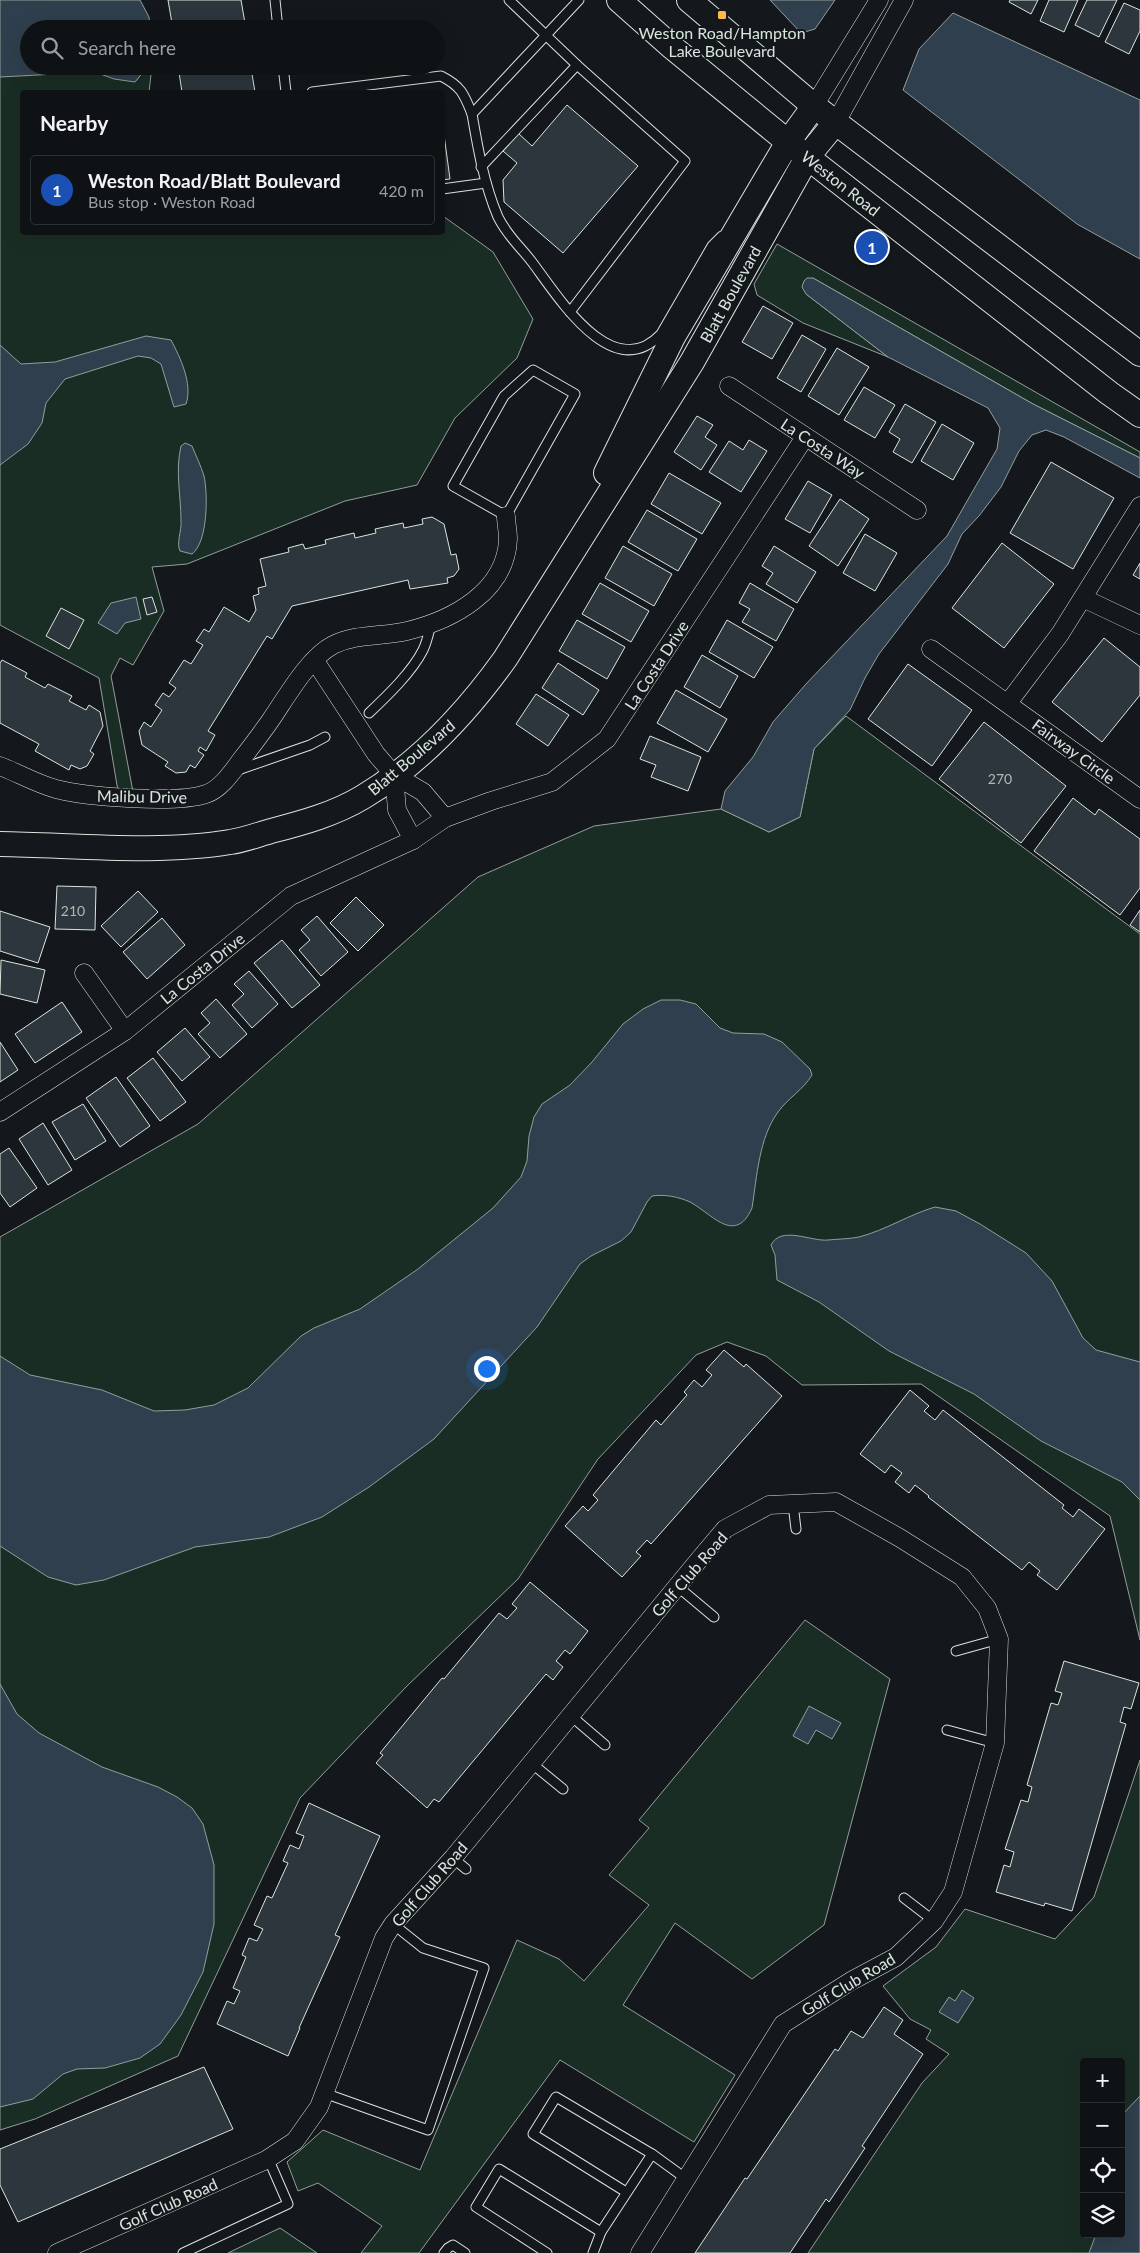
<!DOCTYPE html>
<meta charset="utf-8">
<style>
body{margin:0;font-family:Lato,sans-serif;background:#1d2022;color:#f1f3f6}
.controls{position:absolute;right:15px;bottom:15px;display:grid;overflow:hidden;border-radius:5px;box-shadow:0 5px 20px #0002}
.controls button{width:45px;height:45px;display:grid;place-items:center;padding:0;border:0;border-bottom:1px solid #2f3234;background:#0f1215;color:#f1f3f6;font:25px sans-serif}
.you{position:absolute;left:486px;top:1368px;width:18px;height:18px;margin:-12px;border:4px solid #fff;border-radius:50%;background:#1a73e8;box-shadow:0 0 0 8px #1a73e833}
.badge{display:grid;place-items:center;width:32px;height:32px;border-radius:50%;background:#1a73e8;color:#fff;font-size:16px;font-weight:700}
.pin{position:absolute;translate:-50% -50%;border:2px solid #fff;box-shadow:0 1px 5px #0006}
.list{margin:0;padding:0;list-style:none}
h2{display:flex;justify-content:space-between;align-items:center;height:65px;margin:0;padding:0 20px;font-size:21px}
h2 small{font-size:16px;font-weight:400;color:#9b9ea0}
.list li{display:grid;grid-template-columns:32px 1fr auto;gap:15px;align-items:center;box-sizing:border-box;height:70px;margin:0 10px 10px;padding:0 10px;border:1px solid #2f3234;border-radius:5px}
.list b{display:block;font-size:19px;white-space:nowrap}
.list p{margin:0;font-size:16px;white-space:nowrap;color:#9b9ea0}
.list em{font-size:16px;font-style:normal;color:#9b9ea0}
.icon{flex:none;width:28px;height:28px;fill:none;stroke:currentColor;stroke-width:2;stroke-linecap:round;stroke-linejoin:round}
.map{position:relative;flex:none;width:1140px;height:2253px;overflow:hidden}
.search{position:absolute;background:#0f1215;box-shadow:0 5px 20px #0002;left:20px;top:20px;width:425px;height:55px;display:flex;align-items:center;gap:12px;box-sizing:border-box;padding:0 18px;border-radius:28px;color:#9b9ea0;font-size:19px}
.panel{position:absolute;background:#0f1215;box-shadow:0 5px 20px #0002;left:20px;top:90px;width:425px;height:145px;border-radius:5px}
.map>svg:first-child{display:block}
.green{fill:#1a2d24;stroke:#939e99;fill-rule:evenodd}
.water{fill:#2f3f4d;stroke:#939e99}
.building{fill:#2c363c;stroke:#d8e6dc}
.lines{fill:none;stroke-linecap:round;stroke-linejoin:round}
.lane-casing{stroke:#d8e6dc;stroke-width:11}
.street-casing{stroke:#d8e6dc;stroke-width:19}
.secondary-casing{stroke:#d8e6dc;stroke-width:26}
.lane{stroke:#14181c;stroke-width:9}
.street{stroke:#14181c;stroke-width:18}
.secondary{stroke:#14181c;stroke-width:24}
.poi-dot{fill:#ffb74d;stroke:#14181c;stroke-width:2}
.labels{text-anchor:middle;dominant-baseline:central;stroke-width:4;stroke-linejoin:round;paint-order:stroke}
.number-label{font-size:14px;fill:#adbab4}
.poi-label{font-size:16px;fill:#d8e6dc;stroke:#14181c}
.street-label{font-size:16px;fill:#d8e6dc;stroke:#14181c}
</style>
<div class="map">
<svg width="1140" height="2253" viewBox="0 0 1140 2253">
<rect width="100%" height="100%" fill="#14181c"/>
<!-- green -->
<g class="green">
<path d="M0,0L29,29V66H125L135,82L148,66H152L149,92H22V232H150L151,234L180,232H442L443,216L493,252L533,319L517,358L455,418L417,485L345,501L187,564L152,567L164,611L133,665L120,658L111,676L134,797H119L99,678L0,625Z"/>
<path d="M777,244L1140,452V458L1033,404L813,278L806,294L888,357L803,323L757,295L754,284Z"/>
<path d="M846,716L1140,934V1640L1110,1516L921,1384L802,1385L766,1356L727,1342L696,1355L598,1459L518,1579L407,1686L300,1798L178,2056L35,2119L0,2130V1237L198,1124L478,877L594,826L721,809L769,832L800,817L814,749Z"/>
<path d="M805,1620L890,1679L824,1925L752,1979L675,1923L623,2005L735,2075L694,2142L560,2060L419,2253H361L382,2226L318,2183L298,2191L287,2162L323,2130L420,2170L517,1940L559,1959L584,1981L649,1905L609,1875L649,1828L639,1820Z"/>
<path d="M1140,1760V2253H808L922,2083L949,2054L926,2039L931,2030L910,2019L883,1986L936,1947L965,1909L1055,1939L1094,1897ZM1084,2062H1121V2234H1084Z"/>
<path d="M280,2228L317,2253H228Z"/>
</g>
<!-- water -->
<g class="water">
<path d="M0,0H140L149,17L150,29H29V66H148L135,82L114,79L95,72L0,77Z"/>
<path d="M770,0H835L815,29L801,33Z"/>
<path d="M953,13L1140,100V259L1077,224L903,90L919,49Z"/>
<path d="M807,278H813L1033,404L1140,458V478L1064,437L1046,430L1032,435L1019,451L1001,487L979,516L962,534L948,564L879,654L865,678L850,710L814,749L800,817L769,832L721,809L725,791L753,757L773,722L806,684L947,536L997,449L1000,428L988,408L888,357L806,294L802,287L804,281Z"/>
<path d="M146,336L171,340C180,357 193,384 186,404L174,407L161,364L151,358L138,356L65,379L46,403L42,423L28,444L0,465V345L21,364L55,362Z"/>
<path d="M185,443L192,446C196,456 201,466 204,476C208,494 208,542 192,554L180,551C176,543 182,530 181,521C181,495 175,472 181,446Z"/>
<path d="M136,597L141,619L125,623L117,634L98,623L111,603Z"/>
<path d="M661,1000H680L696,1004L720,1028L733,1033L764,1034L782,1042L810,1069L812,1075C803,1090 788,1098 778,1112C759,1138 757,1176 752,1208C735,1246 711,1213 690,1202C679,1197 665,1194 652,1196L647,1202L631,1232L621,1241L591,1256L580,1264L537,1327L434,1439L369,1487L322,1517L269,1537L195,1547L104,1580L76,1585L48,1577L0,1546V1356L30,1375L102,1390L154,1411L185,1410L214,1405L248,1388L301,1336L314,1328L360,1309L418,1269L493,1208L521,1177L527,1161L529,1136L534,1117L542,1104L570,1085L592,1062L623,1024L643,1009Z"/>
<path d="M935,1207L956,1211L980,1224L1026,1253L1052,1281L1083,1338L1096,1350L1140,1362V1500L1122,1482L1041,1441L974,1394L889,1351L819,1302L777,1280L775,1255L771,1245C781,1225 812,1242 828,1240C838,1239 849,1239 859,1237C886,1230 908,1215 935,1207Z"/>
<path d="M0,1684L17,1714L39,1733L102,1767L158,1787L177,1797L192,1808L203,1824L214,1865V1924L203,1972L181,2015L160,2044L140,2058L105,2068L77,2069L63,2074L33,2099L0,2107Z"/>
<path d="M809,1706L841,1723L832,1739L816,1730L808,1744L793,1736Z"/>
<path d="M962,1990L974,1998L958,2023L939,2012L949,1997L955,2001Z"/>
<path d="M1140,2096V2253H1089L1096,2234H1121V2116Z"/>
</g>
<!-- building -->
<g class="building">
<path d="M168,0H241L246,29H173Z"/>
<path d="M1010,0H1038L1031,14L1009,2Z"/>
<path d="M1049,0H1078L1064,32L1040,21Z"/>
<path d="M1087,0H1117L1099,37L1075,25Z"/>
<path d="M1124,3L1140,10V31L1129,54L1105,42Z"/>
<path d="M178,66H256L251,68L255,92H182Z"/>
<path d="M567,105L638,166L563,253L504,202L503,180L517,163L503,151L518,133L532,146Z"/>
<path d="M442,120L450,179L442,180Z"/>
<path d="M763,306L793,323L772,359L742,342Z"/>
<path d="M802,335L826,349L801,392L777,378Z"/>
<path d="M837,348L869,367L839,415L808,396Z"/>
<path d="M864,387L895,405L875,438L844,420Z"/>
<path d="M905,404L936,422L912,463L893,452L900,439L889,432Z"/>
<path d="M697,416L713,425L705,437L717,445L701,470L674,452Z"/>
<path d="M942,424L974,443L953,480L921,461Z"/>
<path d="M749,440L767,451L741,492L709,472L729,441L743,450Z"/>
<path d="M1051,462L1114,498L1073,569L1010,533Z"/>
<path d="M669,473L721,503L702,534L651,504Z"/>
<path d="M808,481L832,495L810,533L785,519Z"/>
<path d="M840,499L869,519L838,566L809,546Z"/>
<path d="M647,510L697,539L678,571L628,542Z"/>
<path d="M432,517L444,524L451,555L456,554L459,569L454,576L447,578L448,583L410,589L408,580L292,606L272,639L267,636L208,731L215,735L206,751L200,747L198,751L204,755L195,768L190,765L186,772L176,773L165,766L168,762L142,745L139,731L144,722L151,727L162,710L155,705L163,693L169,697L176,688L169,683L184,660L191,664L203,645L196,641L204,629L209,632L224,607L249,622L256,610L253,596L259,594L258,588L266,586L260,559L289,552L288,548L303,544L305,549L326,544L325,540L354,533L355,538L376,533L375,529L403,523L404,528L423,524L422,519Z"/>
<path d="M865,534L897,553L875,591L843,573Z"/>
<path d="M1002,543L1054,584L1004,648L952,608Z"/>
<path d="M623,546L672,574L654,606L605,578Z"/>
<path d="M774,546L816,572L797,603L766,584L773,573L762,566Z"/>
<path d="M1140,563V579L1133,575Z"/>
<path d="M600,583L649,611L631,642L582,614Z"/>
<path d="M750,583L794,609L776,641L742,622L750,609L739,603Z"/>
<path d="M152,597L157,612L147,615L143,599Z"/>
<path d="M61,608L84,620L69,649L46,636Z"/>
<path d="M577,620L625,647L607,679L559,651Z"/>
<path d="M727,620L773,647L754,678L709,652Z"/>
<path d="M1104,638L1140,667V695L1102,742L1052,702Z"/>
<path d="M702,655L738,676L720,708L684,687Z"/>
<path d="M2,660L27,673L25,677L45,688L48,684L72,696L69,701L86,710L89,705L100,712L103,726L90,751L94,754L87,766L80,769L71,765L69,770L35,751L39,744L0,723V663Z"/>
<path d="M558,663L599,690L583,715L542,688Z"/>
<path d="M908,664L972,710L932,766L868,719Z"/>
<path d="M676,690L727,719L708,752L657,723Z"/>
<path d="M536,694L569,715L548,746L516,724Z"/>
<path d="M984,722L1066,786L1021,843L939,779Z"/>
<path d="M650,736L701,757L688,791L651,777L656,765L640,759Z"/>
<path d="M1073,798L1095,815L1099,809L1140,839V888L1120,915L1034,851Z"/>
<path d="M57,886L96,887L95,930L55,929Z"/>
<path d="M138,891L158,912L121,947L101,926Z"/>
<path d="M356,897L384,925L358,951L330,923Z"/>
<path d="M1140,910V932L1130,925Z"/>
<path d="M0,911L50,927L38,963L0,951Z"/>
<path d="M317,916L348,952L321,976L299,950L310,940L301,930Z"/>
<path d="M162,918L185,945L147,979L123,952Z"/>
<path d="M282,940L320,985L292,1008L254,963Z"/>
<path d="M1,960L45,970L37,1003L0,994Z"/>
<path d="M249,971L278,1004L252,1028L232,1005L244,994L234,984Z"/>
<path d="M216,999L247,1034L220,1058L198,1034L210,1023L201,1013Z"/>
<path d="M62,1002L82,1032L35,1063L15,1034Z"/>
<path d="M185,1028L210,1057L182,1081L157,1052Z"/>
<path d="M0,1042L18,1070L0,1082Z"/>
<path d="M153,1058L186,1102L160,1121L127,1078Z"/>
<path d="M116,1077L150,1126L120,1147L86,1098Z"/>
<path d="M83,1104L106,1141L75,1160L52,1122Z"/>
<path d="M43,1123L72,1170L48,1185L19,1139Z"/>
<path d="M9,1148L37,1188L10,1207L0,1193V1154Z"/>
<path d="M724,1350L744,1367L746,1364L782,1396L651,1544L647,1540L636,1552L641,1556L622,1577L565,1526L583,1506L588,1511L598,1500L593,1495L656,1420L661,1425L687,1395L684,1392L694,1380L702,1387L712,1375L706,1370Z"/>
<path d="M910,1390L929,1406L924,1411L935,1420L943,1410L1064,1505L1062,1508L1073,1517L1079,1509L1105,1529L1057,1590L1037,1575L1040,1571L1029,1562L1022,1570L928,1497L929,1496L915,1485L909,1493L895,1482L902,1473L891,1465L885,1473L860,1454Z"/>
<path d="M530,1582L588,1631L570,1654L565,1650L556,1661L563,1667L553,1680L546,1674L439,1802L434,1799L427,1808L376,1763L383,1755L380,1753L442,1678L444,1679L499,1613L507,1619L517,1608L512,1604Z"/>
<path d="M1064,1661L1139,1683L1131,1709L1124,1707L1120,1722L1126,1724L1072,1911L1045,1903L1044,1906L996,1892L1004,1865L1010,1867L1014,1852L1005,1849L1021,1800L1028,1802L1032,1787L1027,1785L1051,1703L1058,1705L1062,1693L1055,1691Z"/>
<path d="M309,1803L380,1836L335,1935L340,1937L299,2028H300L288,2056L217,2024L227,2001L234,2004L240,1991L233,1988L246,1957L242,1955L249,1938L257,1941L263,1929L254,1925L267,1896L272,1898L288,1863L283,1861L290,1845L299,1849L304,1836L296,1833Z"/>
<path d="M884,2007L903,2020L894,2034L923,2054L862,2146L865,2148L829,2202L826,2199L790,2253H695L745,2178L747,2179L835,2049L838,2051L851,2031L863,2038Z"/>
<path d="M204,2067L233,2129L18,2222L0,2185V2149Z"/>
</g>
<g class="lines">
<defs>
<g id="lane">
<path d="M275,0L278,29"/>
<path d="M509,0L577,65L685,161L570,312"/>
<path d="M579,0L472,114C478,149 484,184 498,217C508,237 519,245 532,262C557,295 612,386 661,334L712,246L722,236"/>
<path d="M283,66L286,92"/>
<path d="M312,92L441,76C461,86 464,94 472,114"/>
<path d="M481,167L577,65"/>
<path d="M442,189L486,183"/>
<path d="M533,370L575,394L506,516L453,486L504,396Z"/>
<path d="M369,713C387,696 412,672 423,650C427,642 429,632 431,624"/>
<path d="M238,770L310,745L325,737"/>
<path d="M793,1504L796,1529"/>
<path d="M677,1586L714,1617"/>
<path d="M956,1651L999,1639"/>
<path d="M570,1715L605,1745"/>
<path d="M947,1730L995,1743"/>
<path d="M530,1762L563,1789"/>
<path d="M453,1858L466,1869"/>
<path d="M904,1898L934,1921"/>
<path d="M324,2093L428,2130L484,1968L423,1948L393,1924"/>
<path d="M626,2192L533,2134L556,2097L652,2154L685,2178"/>
<path d="M183,2253L288,2204L268,2158"/>
<path d="M444,2253L448,2248L453,2245L465,2253"/>
<path d="M547,2253L476,2207L499,2169L601,2232"/>
<path d="M593,2253L601,2232L652,2154"/>
</g>
<g id="street">
<path d="M814,106L879,0"/>
<path d="M836,122L904,0"/>
<path d="M729,386L917,510"/>
<path d="M1083,598L1140,625"/>
<path d="M931,649L1140,799"/>
<path d="M315,661L376,754L394,775"/>
<path d="M1008,703L1060,634L1140,506"/>
<path d="M0,766C18,773 37,784 56,789C87,797 177,804 206,794C221,789 232,772 241,760C251,747 261,734 270,721C286,698 308,658 333,645C358,633 382,637 407,631C452,620 506,592 508,539C508,531 506,523 506,516"/>
<path d="M413,840L397,810L394,775L423,792L445,818"/>
<path d="M84,973L125,1031"/>
<path d="M0,1112L125,1031L291,896L413,840L445,818L491,801L552,782L607,739L805,437"/>
<path d="M57,2253L266,2160L295,2141L319,2107L384,1938L393,1924L453,1858L698,1561L725,1529L769,1505L836,1502L900,1538L962,1577L987,1608L999,1639L995,1743L953,1892L934,1921L896,1957L851,1981L783,2024L640,2253"/>
</g>
<g id="secondary">
<path d="M619,0L672,47L788,142L1109,393L1140,415"/>
<path d="M689,0L814,106L1140,354"/>
<path d="M606,473L673,337L788,142L814,106"/>
<path d="M0,844C73,845 159,854 230,842C244,840 257,835 271,831C302,823 335,814 363,797C420,763 467,712 505,659L692,362L808,156L836,122"/>
</g>
</defs>
<!-- lane casing -->
<use href="#lane" class="lane-casing"/>
<!-- street casing -->
<use href="#street" class="street-casing"/>
<!-- secondary casing -->
<use href="#secondary" class="secondary-casing"/>
<!-- lane -->
<use href="#lane" class="lane"/>
<!-- street -->
<use href="#street" class="street"/>
<!-- secondary -->
<use href="#secondary" class="secondary"/>
</g>
<!-- markers -->
<rect class="poi-dot" x="717" y="10" width="10" height="10" rx="2.5"/>
<g class="labels">
<!-- number labels -->
<g class="number-label">
<text x="1000" y="778">270</text>
<text x="73" y="910">210</text>
</g>
<!-- poi labels -->
<g class="poi-label">
<text x="722" y="32">Weston Road/Hampton<tspan x="722" dy="18">Lake Boulevard</tspan></text>
</g>
<!-- street labels -->
<g class="street-label">
<text transform="translate(841 183) rotate(38)">Weston Road</text>
<text transform="translate(730 294) rotate(-61)">Blatt Boulevard</text>
<text transform="translate(823 448) rotate(33)">La Costa Way</text>
<text transform="translate(656 665) rotate(-57)">La Costa Drive</text>
<text transform="translate(1074 751) rotate(36)">Fairway Circle</text>
<text transform="translate(411 757) rotate(-40)">Blatt Boulevard</text>
<text transform="translate(142 796) rotate(1)">Malibu Drive</text>
<text transform="translate(202 968) rotate(-39)">La Costa Drive</text>
<text transform="translate(689 1574) rotate(-49)">Golf Club Road</text>
<text transform="translate(429 1884) rotate(-49)">Golf Club Road</text>
<text transform="translate(848 1984) rotate(-31)">Golf Club Road</text>
<text transform="translate(168 2204) rotate(-24)">Golf Club Road</text>
</g>
</g>
</svg>
<div class="controls">
<button>+</button>
<button>−</button>
<button><svg class="icon" aria-label="locate" viewBox="0 0 24 24"><circle cx="12" cy="12" r="6"/><path d="M12 2v4M12 18v4M2 12h4M18 12h4"/></svg></button>
<button><svg class="icon" aria-label="layers" viewBox="0 0 24 24"><path d="M12 4l9 5-9 5-9-5zM3 14l9 5 9-5"/></svg></button>
</div>
<div class="you"></div>
<div class="pin badge" style="left:872px;top:247px;background:#1a4fb4">1</div>
<div class="search"><svg class="icon" aria-label="search" viewBox="0 0 24 24"><circle cx="10" cy="10" r="6"/><path d="M15 15l6 6"/></svg>Search here</div>
<section class="panel">
<h2>Nearby<small></small></h2>
<ul class="list">
<li><span class="badge" style="background:#1a4fb4">1</span><div><b>Weston Road/Blatt Boulevard</b><p>Bus stop · Weston Road</p></div><em>420 m</em></li>
</ul>
</section>
</div>
